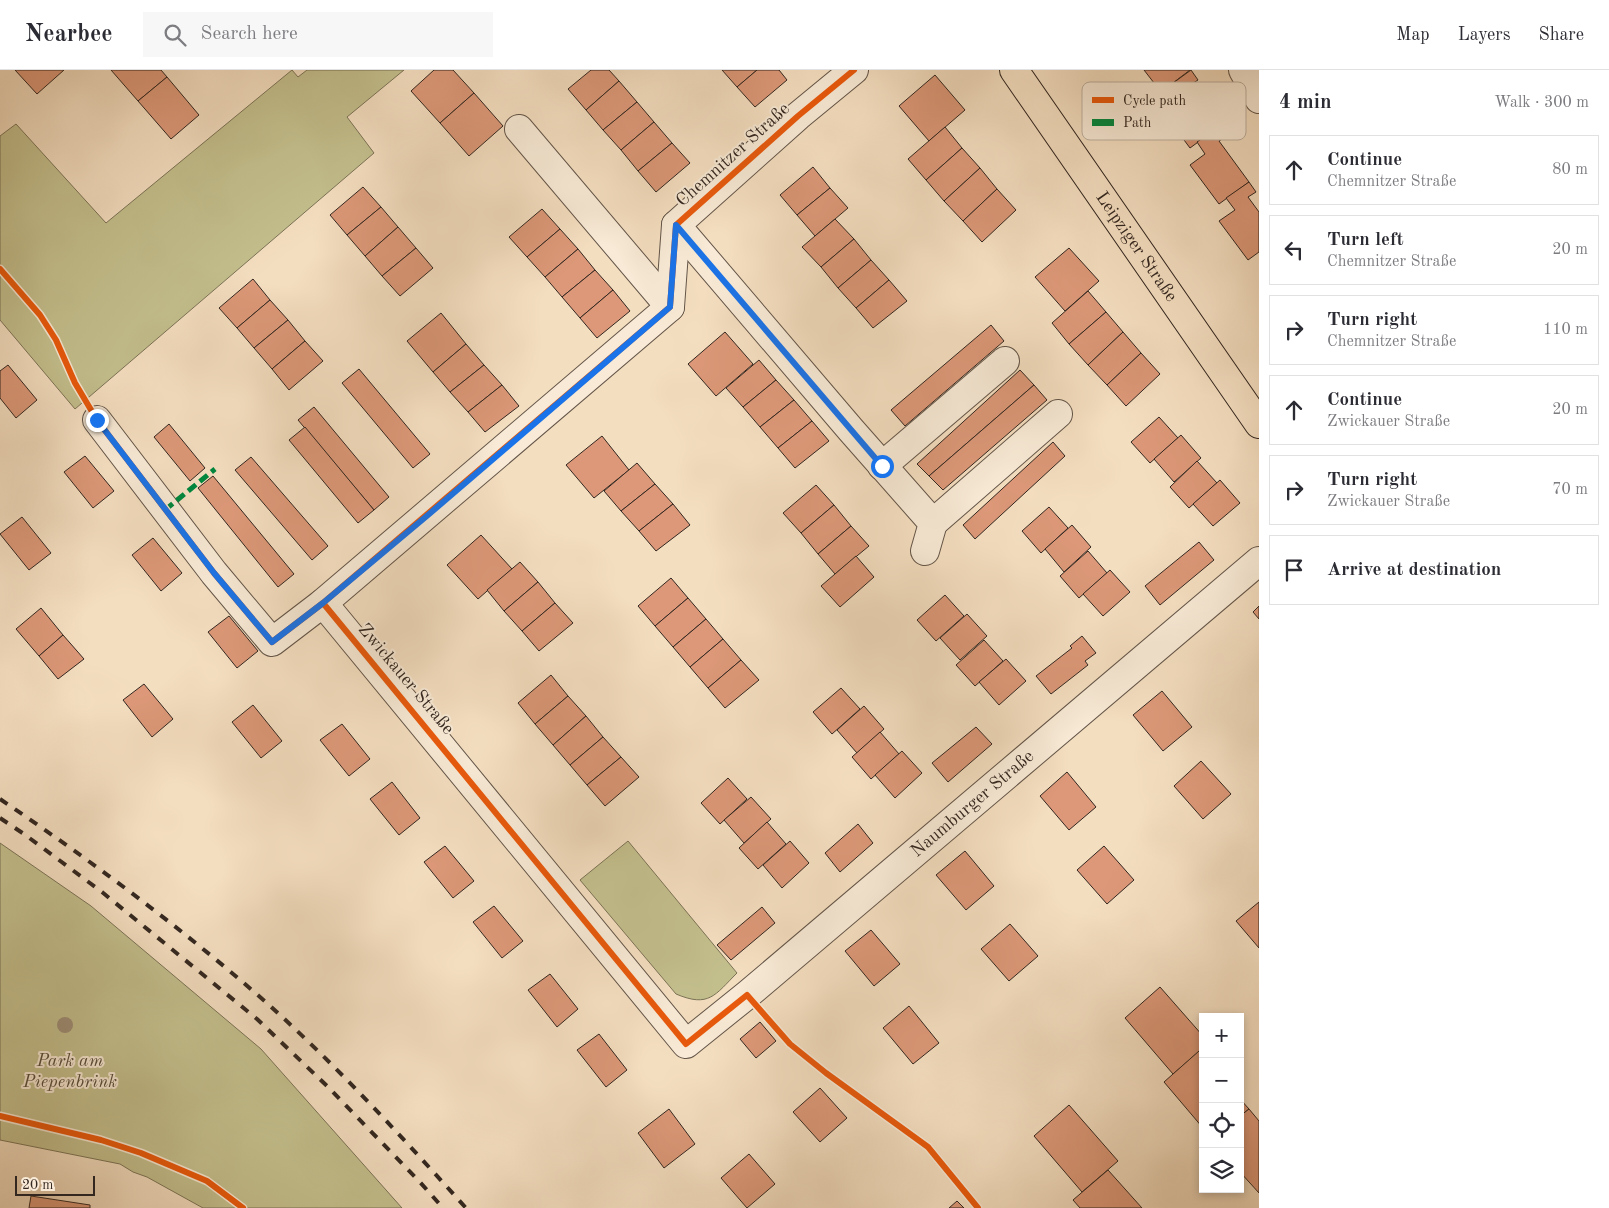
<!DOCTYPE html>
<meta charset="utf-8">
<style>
body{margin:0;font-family:"Old Standard TT",serif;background:#f7f7f7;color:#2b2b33}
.controls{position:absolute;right:15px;bottom:15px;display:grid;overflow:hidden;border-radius:0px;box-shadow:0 2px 8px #0003}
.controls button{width:45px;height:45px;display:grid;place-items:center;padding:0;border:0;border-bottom:1px solid #e1e1e2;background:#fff;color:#2b2b33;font:25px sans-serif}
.scale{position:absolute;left:15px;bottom:12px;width:80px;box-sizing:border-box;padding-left:5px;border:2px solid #332720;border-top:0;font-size:14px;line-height:18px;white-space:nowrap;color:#332720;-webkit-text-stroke:4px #f8ead6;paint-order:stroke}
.stop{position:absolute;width:15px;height:15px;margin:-11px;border:4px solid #1a73e8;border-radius:50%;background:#fff}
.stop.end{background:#1a73e8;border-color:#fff;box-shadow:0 1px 5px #0008}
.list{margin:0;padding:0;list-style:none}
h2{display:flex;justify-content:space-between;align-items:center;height:65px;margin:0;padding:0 20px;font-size:21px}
h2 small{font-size:16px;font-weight:400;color:#7c7c81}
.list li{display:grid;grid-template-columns:32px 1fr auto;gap:15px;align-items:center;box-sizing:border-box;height:70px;margin:0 10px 10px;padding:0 10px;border:1px solid #e1e1e2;border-radius:0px}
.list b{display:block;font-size:19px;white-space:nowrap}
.list p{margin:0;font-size:16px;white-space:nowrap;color:#7c7c81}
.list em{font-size:16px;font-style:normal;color:#7c7c81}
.icon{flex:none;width:28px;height:28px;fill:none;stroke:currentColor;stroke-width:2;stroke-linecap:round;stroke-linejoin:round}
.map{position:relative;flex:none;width:1259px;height:1138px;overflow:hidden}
header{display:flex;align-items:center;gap:30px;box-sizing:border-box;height:70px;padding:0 25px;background:#fff;border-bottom:1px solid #e1e1e2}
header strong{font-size:24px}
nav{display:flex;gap:28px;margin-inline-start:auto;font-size:18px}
.search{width:350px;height:45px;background:#f7f7f7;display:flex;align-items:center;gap:12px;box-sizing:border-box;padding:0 18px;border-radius:0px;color:#7c7c81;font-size:19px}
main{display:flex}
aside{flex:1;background:#fff}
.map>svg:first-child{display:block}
.green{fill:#c3bf8d;stroke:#7b7356}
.building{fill:#dc9878;stroke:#332720}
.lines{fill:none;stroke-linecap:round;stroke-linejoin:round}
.minor-casing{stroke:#635548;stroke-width:30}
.major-casing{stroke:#332720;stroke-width:30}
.minor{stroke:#f8ead6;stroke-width:28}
.major{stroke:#f4dec0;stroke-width:28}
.rail{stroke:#332720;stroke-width:4;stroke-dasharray:9 9;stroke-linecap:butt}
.quiet{stroke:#00873e;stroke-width:5;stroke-dasharray:10 5;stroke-linecap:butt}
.cycleway-casing{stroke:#f8ead6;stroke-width:9}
.cycleway{stroke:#e8590c;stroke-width:6}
.tree{fill:#9e8e77}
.route{stroke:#1a73e8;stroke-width:6}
.labels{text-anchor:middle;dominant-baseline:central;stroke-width:4;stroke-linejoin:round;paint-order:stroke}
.street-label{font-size:18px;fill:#332720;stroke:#f8ead6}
.park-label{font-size:18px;font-style:italic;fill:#574d3b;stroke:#f8ead6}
.key{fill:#f8ead6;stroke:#bdb09f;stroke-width:1}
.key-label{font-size:14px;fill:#332720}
</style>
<header>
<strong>Nearbee</strong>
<div class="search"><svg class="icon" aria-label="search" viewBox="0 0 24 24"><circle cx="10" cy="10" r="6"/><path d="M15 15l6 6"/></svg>Search here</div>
<nav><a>Map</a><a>Layers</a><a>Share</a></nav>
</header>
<main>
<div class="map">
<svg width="1259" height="1138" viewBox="0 0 1259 1138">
<rect width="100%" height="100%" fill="#f4dec0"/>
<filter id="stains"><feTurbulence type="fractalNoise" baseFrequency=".004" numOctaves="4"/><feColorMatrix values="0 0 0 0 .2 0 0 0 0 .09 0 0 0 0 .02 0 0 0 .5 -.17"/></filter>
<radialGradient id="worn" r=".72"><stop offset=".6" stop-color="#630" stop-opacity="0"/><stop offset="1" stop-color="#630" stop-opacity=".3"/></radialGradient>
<!-- green -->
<g class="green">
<path d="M292,0L298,7L307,0H404L347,47L374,83L75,339L0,250V66L16,54L106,153Z"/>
<path d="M628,771L737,903C715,925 709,938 676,924L580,810Z"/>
<path d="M0,773L91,836L261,979L402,1138H203L147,1107L133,1102L120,1094L0,1070Z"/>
</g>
<!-- building -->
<g class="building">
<path d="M15,0H64L37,24Z"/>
<path d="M111,0H161L167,7L138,31Z"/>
<path d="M434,0H453L474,23L440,53L411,21Z"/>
<path d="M591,0H609L619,11L586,40L568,19Z"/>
<path d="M722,0H757L737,17Z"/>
<path d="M757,0H779L787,10L755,37L737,17Z"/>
<path d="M1144,0H1190L1161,22Z"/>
<path d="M1191,0L1198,10L1190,15L1220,56L1190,78L1161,39L1176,28L1169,16Z"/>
<path d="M935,5L965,40L929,71L899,36Z"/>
<path d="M167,7L199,45L171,69L138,31Z"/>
<path d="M619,11L637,32L603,60L586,40Z"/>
<path d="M474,23L503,56L469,86L440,53Z"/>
<path d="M637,32L654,52L621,80L603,60Z"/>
<path d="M654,52L672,73L638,101L621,80Z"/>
<path d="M1220,56L1227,66L1219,71L1249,112L1219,134L1190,95L1205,84L1197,72Z"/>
<path d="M945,57L962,78L926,110L908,89Z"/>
<path d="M672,73L690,93L656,122L638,101Z"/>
<path d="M962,78L980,98L944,131L926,110Z"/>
<path d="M813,97L830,118L797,145L780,125Z"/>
<path d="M980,98L997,119L963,151L944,131Z"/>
<path d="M1249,112L1256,122L1248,127L1259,142V182L1248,190L1219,151L1235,140L1226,128Z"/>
<path d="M363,117L381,137L347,165L330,145Z"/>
<path d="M830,118L848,138L815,166L797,145Z"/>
<path d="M997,119L1016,140L982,172L963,151Z"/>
<path d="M381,137L398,157L365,186L347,165Z"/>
<path d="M542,139L560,159L527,187L509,167Z"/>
<path d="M835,149L854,169L821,197L802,177Z"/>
<path d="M398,157L416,178L382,206L365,186Z"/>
<path d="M560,159L578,179L545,207L527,187Z"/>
<path d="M854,169L871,190L838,218L821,197Z"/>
<path d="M416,178L433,198L400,226L382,206Z"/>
<path d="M1069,178L1099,211L1065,241L1035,207Z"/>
<path d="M578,179L595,200L562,227L545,207Z"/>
<path d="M871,190L889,210L856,238L838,218Z"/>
<path d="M595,200L613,220L580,248L562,227Z"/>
<path d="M253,209L270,230L237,258L219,238Z"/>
<path d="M889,210L907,231L873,258L856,238Z"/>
<path d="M613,220L630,241L597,268L580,248Z"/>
<path d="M1088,221L1106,242L1069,274L1052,253Z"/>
<path d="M270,230L288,250L254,278L237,258Z"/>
<path d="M1106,242L1123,262L1088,295L1069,274Z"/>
<path d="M441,243L466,274L433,302L407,271Z"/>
<path d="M288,250L305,271L272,299L254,278Z"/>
<path d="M991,255L1004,271L905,356L891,340Z"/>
<path d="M725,262L753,294L716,326L688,294Z"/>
<path d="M1123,262L1141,283L1107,315L1088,295Z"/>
<path d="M305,271L323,291L289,320L272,299Z"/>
<path d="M466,274L484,295L450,322L433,302Z"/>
<path d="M1141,283L1160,304L1126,336L1107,315Z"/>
<path d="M759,290L776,310L743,337L726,318Z"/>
<path d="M8,295L37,330L16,348L0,328V301Z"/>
<path d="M484,295L502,315L468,342L450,322Z"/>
<path d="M359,299L430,384L413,398L342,313Z"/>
<path d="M1020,300L1034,315L929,406L917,394Z"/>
<path d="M776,310L794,330L760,357L743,337Z"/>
<path d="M502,315L519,336L485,362L468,342Z"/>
<path d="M1034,315L1047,330L943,420L929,406Z"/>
<path d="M794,330L812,351L778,378L760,357Z"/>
<path d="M314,337L389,427L374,440L298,350Z"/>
<path d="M1159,347L1178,368L1150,393L1131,372Z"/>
<path d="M812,351L829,371L795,398L778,378Z"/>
<path d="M169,354L205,398L190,411L154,367Z"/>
<path d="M305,357L374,440L358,453L289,370Z"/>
<path d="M1181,365L1201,388L1174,412L1154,389Z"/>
<path d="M602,366L629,400L594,428L566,395Z"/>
<path d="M1053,372L1065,386L975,469L963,455Z"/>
<path d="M85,386L114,421L93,438L64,402Z"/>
<path d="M251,387L328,476L312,490L235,400Z"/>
<path d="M1197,391L1217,413L1189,438L1170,417Z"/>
<path d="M637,393L655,414L621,441L604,421Z"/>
<path d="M213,406L294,504L278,517L198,418Z"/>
<path d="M1220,410L1240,433L1213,456L1193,434Z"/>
<path d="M655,414L673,434L639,461L621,441Z"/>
<path d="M816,415L834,435L801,463L783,443Z"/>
<path d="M673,434L690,455L656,481L639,461Z"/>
<path d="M834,435L851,456L818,484L801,463Z"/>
<path d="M1049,437L1068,458L1041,483L1022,461Z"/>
<path d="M22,447L51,483L29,500L0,464Z"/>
<path d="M1072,455L1091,477L1064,502L1045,479Z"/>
<path d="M851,456L869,476L835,504L818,484Z"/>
<path d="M481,465L512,499L478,529L447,495Z"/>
<path d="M153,468L182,503L161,521L132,485Z"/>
<path d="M1199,472L1214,490L1160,535L1145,516Z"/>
<path d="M1088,481L1107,503L1079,528L1060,506Z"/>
<path d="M856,486L874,507L840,537L821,516Z"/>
<path d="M520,492L538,512L504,541L487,520Z"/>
<path d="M1110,500L1130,522L1103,546L1083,524Z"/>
<path d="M671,508L688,528L655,556L638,536Z"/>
<path d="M538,512L555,533L522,561L504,541Z"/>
<path d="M945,525L964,546L936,571L917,550Z"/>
<path d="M688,528L706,549L673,577L655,556Z"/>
<path d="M555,533L573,553L539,581L522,561Z"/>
<path d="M1259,536V549L1253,542Z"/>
<path d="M41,538L63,565L39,586L16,559Z"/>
<path d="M967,544L987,566L960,590L940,568Z"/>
<path d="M229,546L258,581L237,598L208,562Z"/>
<path d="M706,549L723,569L690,597L673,577Z"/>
<path d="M63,565L84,589L58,609L39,586Z"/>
<path d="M1082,566L1096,583L1085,591L1088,595L1051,624L1036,606L1072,578L1070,576Z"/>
<path d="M723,569L741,590L708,618L690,597Z"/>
<path d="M984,570L1003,591L975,616L956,595Z"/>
<path d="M1006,589L1026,611L999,635L979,612Z"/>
<path d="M741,590L759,610L725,638L708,618Z"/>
<path d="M551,605L568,626L535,654L518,633Z"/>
<path d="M144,614L173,649L152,667L123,630Z"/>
<path d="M841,618L860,639L832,664L813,642Z"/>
<path d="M1162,621L1192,657L1163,681L1133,645Z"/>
<path d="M568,626L586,646L553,675L535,654Z"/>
<path d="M253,635L282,671L261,688L232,652Z"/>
<path d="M864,636L884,659L857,683L837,660Z"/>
<path d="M586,646L603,667L570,695L553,675Z"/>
<path d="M342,654L370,689L349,706L320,670Z"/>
<path d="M976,657L992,674L948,712L932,693Z"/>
<path d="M880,662L899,684L871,709L852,687Z"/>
<path d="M603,667L621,687L587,715L570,695Z"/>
<path d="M902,681L922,703L895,728L875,705Z"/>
<path d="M621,687L639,707L605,736L587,715Z"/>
<path d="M1201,691L1231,724L1203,749L1174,716Z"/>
<path d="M1067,702L1096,737L1069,760L1040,726Z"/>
<path d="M728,708L747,729L720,754L701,733Z"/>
<path d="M392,712L420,748L399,765L370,729Z"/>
<path d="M751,727L771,749L744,773L724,750Z"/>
<path d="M767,752L786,774L758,799L739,778Z"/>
<path d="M858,754L873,773L840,802L825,783Z"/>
<path d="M790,771L809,793L782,818L763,795Z"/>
<path d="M445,776L474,811L453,828L424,792Z"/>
<path d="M1104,776L1134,810L1107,834L1077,800Z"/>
<path d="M965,781L994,816L966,840L936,805Z"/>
<path d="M1259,832V878L1236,851Z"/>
<path d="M494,836L523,871L502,888L473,852Z"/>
<path d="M762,837L775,853L731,890L717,875Z"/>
<path d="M1010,854L1038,886L1009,911L981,879Z"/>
<path d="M871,860L900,894L874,916L845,881Z"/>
<path d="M550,904L578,939L557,957L528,920Z"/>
<path d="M1160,917L1203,966V978L1173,1004L1125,948Z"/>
<path d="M909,936L939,973L913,994L883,958Z"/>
<path d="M760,952L776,971L756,988L740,969Z"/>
<path d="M599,964L627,1000L606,1017L577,980Z"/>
<path d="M1199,981L1203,986V1058L1164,1012Z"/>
<path d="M820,1018L847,1048L820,1072L793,1042Z"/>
<path d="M1240,1029L1249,1039L1240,1046Z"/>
<path d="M1069,1035L1118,1091L1082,1122L1034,1066Z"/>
<path d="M669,1039L695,1074L664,1098L638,1063Z"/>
<path d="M1249,1039L1259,1051V1123L1240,1102V1046Z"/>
<path d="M749,1084L775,1114L747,1138L721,1108Z"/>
<path d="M1108,1100L1142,1138H1080L1073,1130Z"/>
<path d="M31,1126L90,1135V1138H29Z"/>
<path d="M957,1131L964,1138H949Z"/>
</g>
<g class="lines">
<defs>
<g id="minor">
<path d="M1243,0L1259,29"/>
<path d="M519,59L670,237"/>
<path d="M676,155L851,360L933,453L925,481"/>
<path id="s1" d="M97,350L214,503L272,572L323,533L686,974L747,925L1259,491"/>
<path d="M882,396L1005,291"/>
<path d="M933,453L1058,344"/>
<path d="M323,533L670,237L676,155L798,46L854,0"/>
</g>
<g id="major">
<path id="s2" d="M1014,0L1259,354"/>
</g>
</defs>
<!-- minor casing -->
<use href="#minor" class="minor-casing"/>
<!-- major casing -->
<use href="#major" class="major-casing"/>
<!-- minor -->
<use href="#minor" class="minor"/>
<!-- major -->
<use href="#major" class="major"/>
<!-- rail -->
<g class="rail">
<path d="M0,729C93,792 184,860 268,934C338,997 403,1068 466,1138"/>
<path d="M0,748L24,764L102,822L257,949L327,1016L419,1111L443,1138"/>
</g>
<!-- quiet -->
<path class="quiet" d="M165,440L215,399"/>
<defs>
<g id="cycleway">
<path d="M0,199L40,245L56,270L75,313L97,350L214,503L272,572L323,533L686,974L747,925L790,974L826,1003L928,1077L978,1138"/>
<path d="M323,533L670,237L676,155L798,46L854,0"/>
<path d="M0,1046L101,1070L141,1083L207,1111L243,1138"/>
</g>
</defs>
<!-- cycleway casing -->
<use href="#cycleway" class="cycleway-casing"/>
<!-- cycleway -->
<use href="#cycleway" class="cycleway"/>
</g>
<!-- trees -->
<circle class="tree" cx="65" cy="955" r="8"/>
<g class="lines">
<!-- route -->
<path class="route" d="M97,350L214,503L272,572L323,533L428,445L670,237L676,155L882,396"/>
</g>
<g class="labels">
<!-- street labels -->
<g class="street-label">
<text transform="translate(733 85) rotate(-42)">Chemnitzer Straße</text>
<text stroke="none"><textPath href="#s2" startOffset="215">Leipziger Straße</textPath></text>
<text transform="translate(406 609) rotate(50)">Zwickauer Straße</text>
<text stroke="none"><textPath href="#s1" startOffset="1292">Naumburger Straße</textPath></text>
</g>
<!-- park labels -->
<g class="park-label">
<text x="70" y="991">Park am<tspan x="70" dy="21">Piepenbrink</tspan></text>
</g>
</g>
<!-- legend -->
<rect x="1082" y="12" width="164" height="58" rx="8" class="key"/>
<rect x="1092" y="27" width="22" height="6" fill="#e8590c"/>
<rect x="1092" y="49" width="22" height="7" fill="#00873e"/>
<g class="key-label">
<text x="1123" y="35">Cycle path</text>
<text x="1123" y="57">Path</text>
</g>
<rect width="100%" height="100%" filter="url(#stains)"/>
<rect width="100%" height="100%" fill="url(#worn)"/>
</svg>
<div class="controls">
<button>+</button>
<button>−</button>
<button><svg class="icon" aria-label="locate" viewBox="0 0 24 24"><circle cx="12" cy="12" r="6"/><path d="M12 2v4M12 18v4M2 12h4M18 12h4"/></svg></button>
<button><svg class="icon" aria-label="layers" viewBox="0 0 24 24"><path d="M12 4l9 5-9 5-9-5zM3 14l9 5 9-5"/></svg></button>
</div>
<div class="scale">20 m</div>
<div class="stop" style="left:882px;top:396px"></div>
<div class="stop end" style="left:97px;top:350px"></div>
</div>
<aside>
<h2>4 min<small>Walk · 300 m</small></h2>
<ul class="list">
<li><svg class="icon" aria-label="ahead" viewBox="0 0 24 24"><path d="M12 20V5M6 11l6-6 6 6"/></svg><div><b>Continue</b><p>Chemnitzer Straße</p></div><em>80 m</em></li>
<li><svg class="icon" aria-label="left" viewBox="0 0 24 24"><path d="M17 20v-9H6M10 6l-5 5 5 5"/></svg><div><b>Turn left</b><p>Chemnitzer Straße</p></div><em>20 m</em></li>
<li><svg class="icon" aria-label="right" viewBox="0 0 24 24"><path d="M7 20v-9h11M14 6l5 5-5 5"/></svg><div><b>Turn right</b><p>Chemnitzer Straße</p></div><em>110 m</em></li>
<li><svg class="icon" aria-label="ahead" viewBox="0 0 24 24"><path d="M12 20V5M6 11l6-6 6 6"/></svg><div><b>Continue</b><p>Zwickauer Straße</p></div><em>20 m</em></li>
<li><svg class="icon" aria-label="right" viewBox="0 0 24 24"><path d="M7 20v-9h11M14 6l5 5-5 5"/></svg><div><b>Turn right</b><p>Zwickauer Straße</p></div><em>70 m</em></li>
<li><svg class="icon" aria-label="arrive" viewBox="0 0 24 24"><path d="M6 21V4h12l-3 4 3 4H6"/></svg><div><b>Arrive at destination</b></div></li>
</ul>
</aside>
</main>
